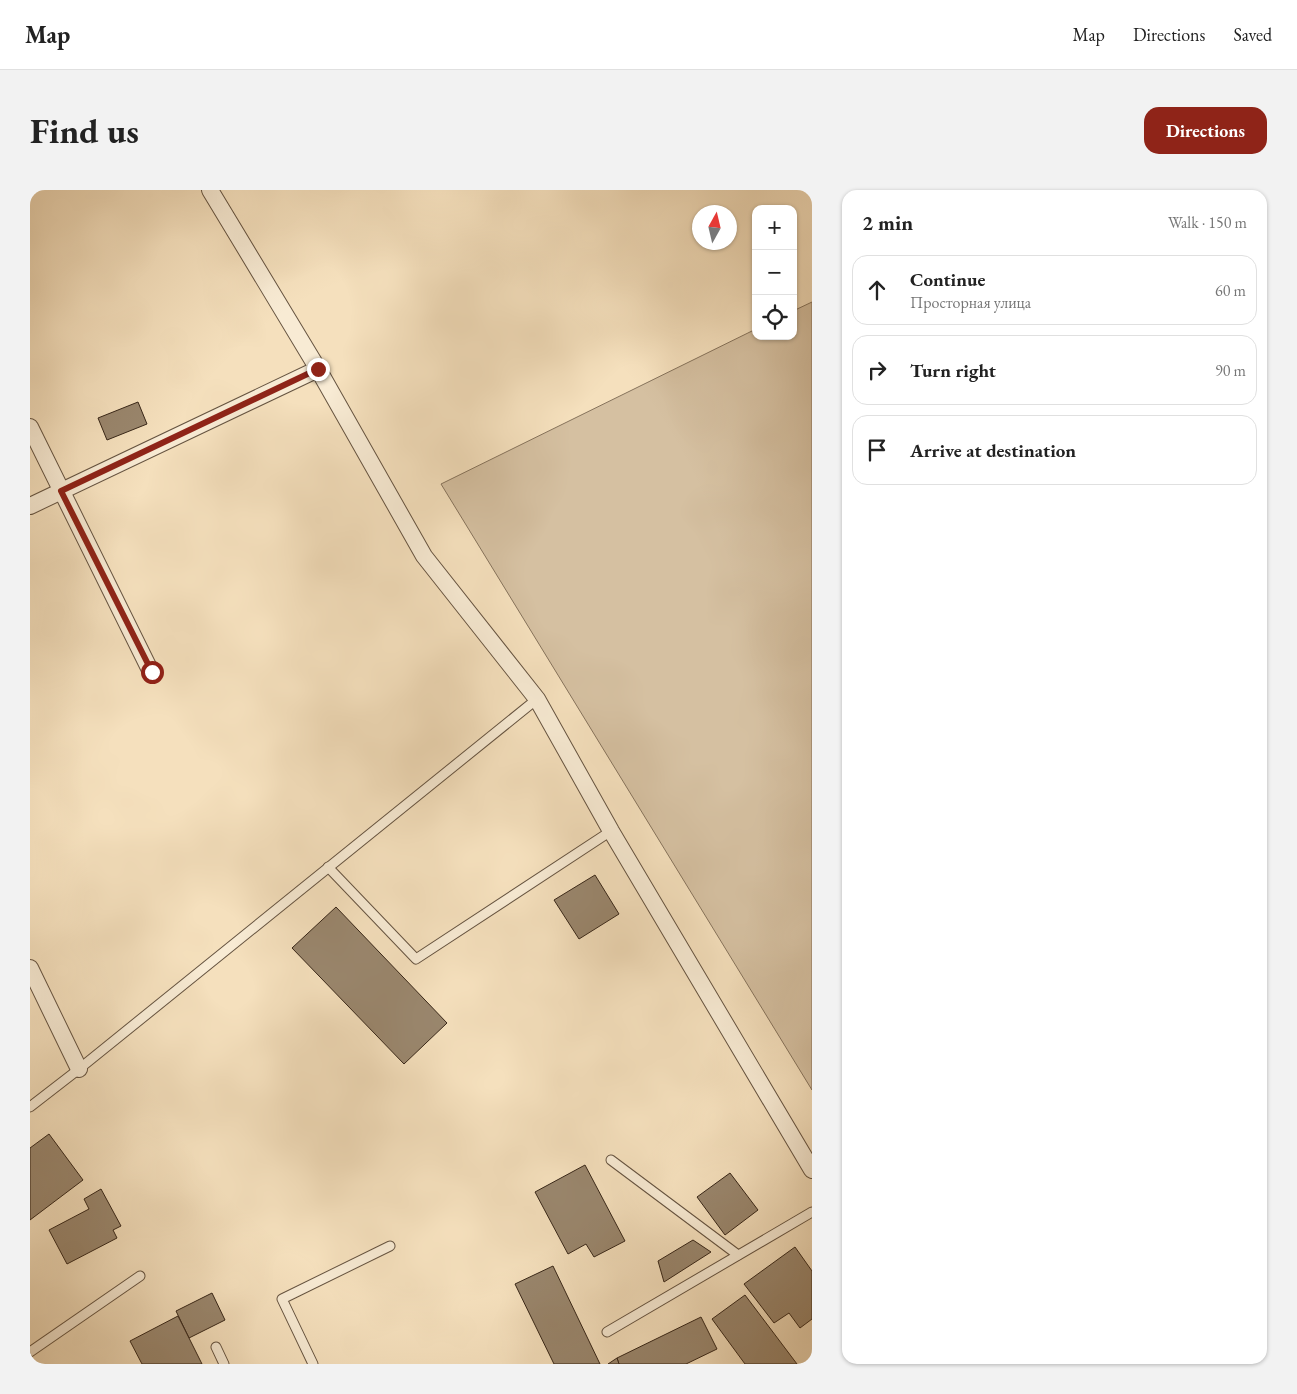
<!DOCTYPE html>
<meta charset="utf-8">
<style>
body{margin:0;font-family:"EB Garamond",serif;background:#f2f2f2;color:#222}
.controls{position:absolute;right:15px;top:15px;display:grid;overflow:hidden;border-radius:10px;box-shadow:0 1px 4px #0004}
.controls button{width:45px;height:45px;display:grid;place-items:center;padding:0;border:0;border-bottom:1px solid #e0e0e0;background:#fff;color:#222;font:25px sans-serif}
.compass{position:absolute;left:662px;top:15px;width:45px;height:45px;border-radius:50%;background:#fff;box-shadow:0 1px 4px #0004;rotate:8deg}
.stop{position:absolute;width:15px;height:15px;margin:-11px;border:4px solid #8f2418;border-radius:50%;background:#fff}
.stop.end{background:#8f2418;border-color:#fff;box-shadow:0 1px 5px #0008}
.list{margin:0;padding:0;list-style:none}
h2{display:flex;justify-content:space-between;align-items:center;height:65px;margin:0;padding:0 20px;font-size:21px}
h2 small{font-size:16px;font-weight:400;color:#767676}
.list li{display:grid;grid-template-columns:32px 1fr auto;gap:15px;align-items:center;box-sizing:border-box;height:70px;margin:0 10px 10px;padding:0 10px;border:1px solid #e0e0e0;border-radius:15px}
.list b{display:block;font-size:19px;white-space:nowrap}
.list p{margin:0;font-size:16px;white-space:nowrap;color:#767676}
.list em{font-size:16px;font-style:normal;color:#767676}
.icon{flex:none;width:28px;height:28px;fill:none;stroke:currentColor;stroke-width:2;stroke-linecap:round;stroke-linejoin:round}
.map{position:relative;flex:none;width:782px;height:1174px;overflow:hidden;border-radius:15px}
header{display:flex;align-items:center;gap:30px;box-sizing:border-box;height:70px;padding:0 25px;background:#fff;border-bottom:1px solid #e0e0e0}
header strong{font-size:24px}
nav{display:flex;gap:28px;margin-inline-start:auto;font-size:18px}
.intro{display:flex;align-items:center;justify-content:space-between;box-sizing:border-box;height:120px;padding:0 30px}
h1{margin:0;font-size:35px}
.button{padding:12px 22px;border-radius:15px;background:#8f2418;color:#fff;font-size:18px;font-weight:700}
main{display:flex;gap:30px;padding:0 30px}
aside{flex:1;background:#fff;border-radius:15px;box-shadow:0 1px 4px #0004}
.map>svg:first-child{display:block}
.green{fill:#d5c0a1;stroke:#86735c}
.building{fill:#9a876e;stroke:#372618}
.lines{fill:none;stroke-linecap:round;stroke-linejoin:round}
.service-casing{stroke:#665441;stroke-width:11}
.minor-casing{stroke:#665441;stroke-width:18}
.service{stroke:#f8ebd4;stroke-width:9}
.minor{stroke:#f8ebd4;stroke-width:16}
.route{stroke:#8f2418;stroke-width:6}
</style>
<header>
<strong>Map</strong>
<nav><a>Map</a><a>Directions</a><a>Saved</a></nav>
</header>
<div class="intro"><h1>Find us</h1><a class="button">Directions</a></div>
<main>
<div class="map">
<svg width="782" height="1174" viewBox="0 0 782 1174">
<rect width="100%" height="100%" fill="#f5e0bd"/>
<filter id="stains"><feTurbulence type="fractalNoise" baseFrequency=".004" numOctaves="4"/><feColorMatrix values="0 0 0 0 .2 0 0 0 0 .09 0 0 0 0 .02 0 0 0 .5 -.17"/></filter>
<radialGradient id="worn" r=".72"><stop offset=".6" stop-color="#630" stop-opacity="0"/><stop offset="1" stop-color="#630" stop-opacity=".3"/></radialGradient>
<!-- green -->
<path class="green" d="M782,112V900L411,294L726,139V146H763V121Z"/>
<!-- building -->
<g class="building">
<path d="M108,212L117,234L77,250L68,228Z"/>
<path d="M565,685L589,724L549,749L524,710Z"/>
<path d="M306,717L417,833L374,874L262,758Z"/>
<path d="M19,944L53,990L0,1030V958Z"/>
<path d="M555,975L595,1051L564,1067L556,1054L538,1064L505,1002Z"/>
<path d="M700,983L728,1020L695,1045L667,1007Z"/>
<path d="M71,999L91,1036L83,1040L87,1048L37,1074L19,1040L59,1019L54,1009Z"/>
<path d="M663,1050L681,1062L634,1092L628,1071Z"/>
<path d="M765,1057L782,1081V1129L770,1138L759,1123L744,1133L714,1094Z"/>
<path d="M523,1076L570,1174H524L485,1094Z"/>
<path d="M182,1103L195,1130L159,1148L146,1121Z"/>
<path d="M715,1105L767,1174H715L682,1129Z"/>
<path d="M148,1126L172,1174H112L100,1151Z"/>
<path d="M671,1127L687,1159L656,1174H589L587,1168Z"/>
<path d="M587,1168L589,1174H578Z"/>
</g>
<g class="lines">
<defs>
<g id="service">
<path d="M298,677L386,769L581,641"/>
<path d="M0,917L49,879L507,509"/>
<path d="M581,970L708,1065"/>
<path d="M577,1142L782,1022"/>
<path d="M186,1157L194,1174"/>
<path d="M0,1162L110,1086"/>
<path d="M283,1174L252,1109L360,1056"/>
</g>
<g id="minor">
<path d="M180,0L288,179L394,366L507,509L581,641L782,980"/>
<path d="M0,237L121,482"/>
<path d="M0,316L288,179"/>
<path d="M0,778L49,879"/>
</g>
</defs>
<!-- service casing -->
<use href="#service" class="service-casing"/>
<!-- minor casing -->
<use href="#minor" class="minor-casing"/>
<!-- service -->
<use href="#service" class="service"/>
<!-- minor -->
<use href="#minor" class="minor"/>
</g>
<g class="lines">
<!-- route -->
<path class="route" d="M122,482L31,301L288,179"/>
</g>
<rect width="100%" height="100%" filter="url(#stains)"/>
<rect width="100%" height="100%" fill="url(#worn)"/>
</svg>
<div class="controls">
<button>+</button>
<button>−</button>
<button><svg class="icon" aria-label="locate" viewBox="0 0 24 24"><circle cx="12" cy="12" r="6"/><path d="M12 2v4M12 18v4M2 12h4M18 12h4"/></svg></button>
</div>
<svg class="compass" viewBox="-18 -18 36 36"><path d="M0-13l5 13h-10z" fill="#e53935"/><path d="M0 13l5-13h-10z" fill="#767676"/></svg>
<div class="stop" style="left:122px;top:482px"></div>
<div class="stop end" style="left:288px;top:179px"></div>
</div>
<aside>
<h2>2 min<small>Walk · 150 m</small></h2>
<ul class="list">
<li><svg class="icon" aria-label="ahead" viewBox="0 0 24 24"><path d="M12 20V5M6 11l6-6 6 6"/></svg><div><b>Continue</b><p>Просторная улица</p></div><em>60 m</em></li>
<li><svg class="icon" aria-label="right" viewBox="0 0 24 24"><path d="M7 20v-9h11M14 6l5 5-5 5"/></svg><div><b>Turn right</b></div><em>90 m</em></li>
<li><svg class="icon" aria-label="arrive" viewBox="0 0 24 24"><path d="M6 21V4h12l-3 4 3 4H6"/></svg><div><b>Arrive at destination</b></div></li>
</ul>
</aside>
</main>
